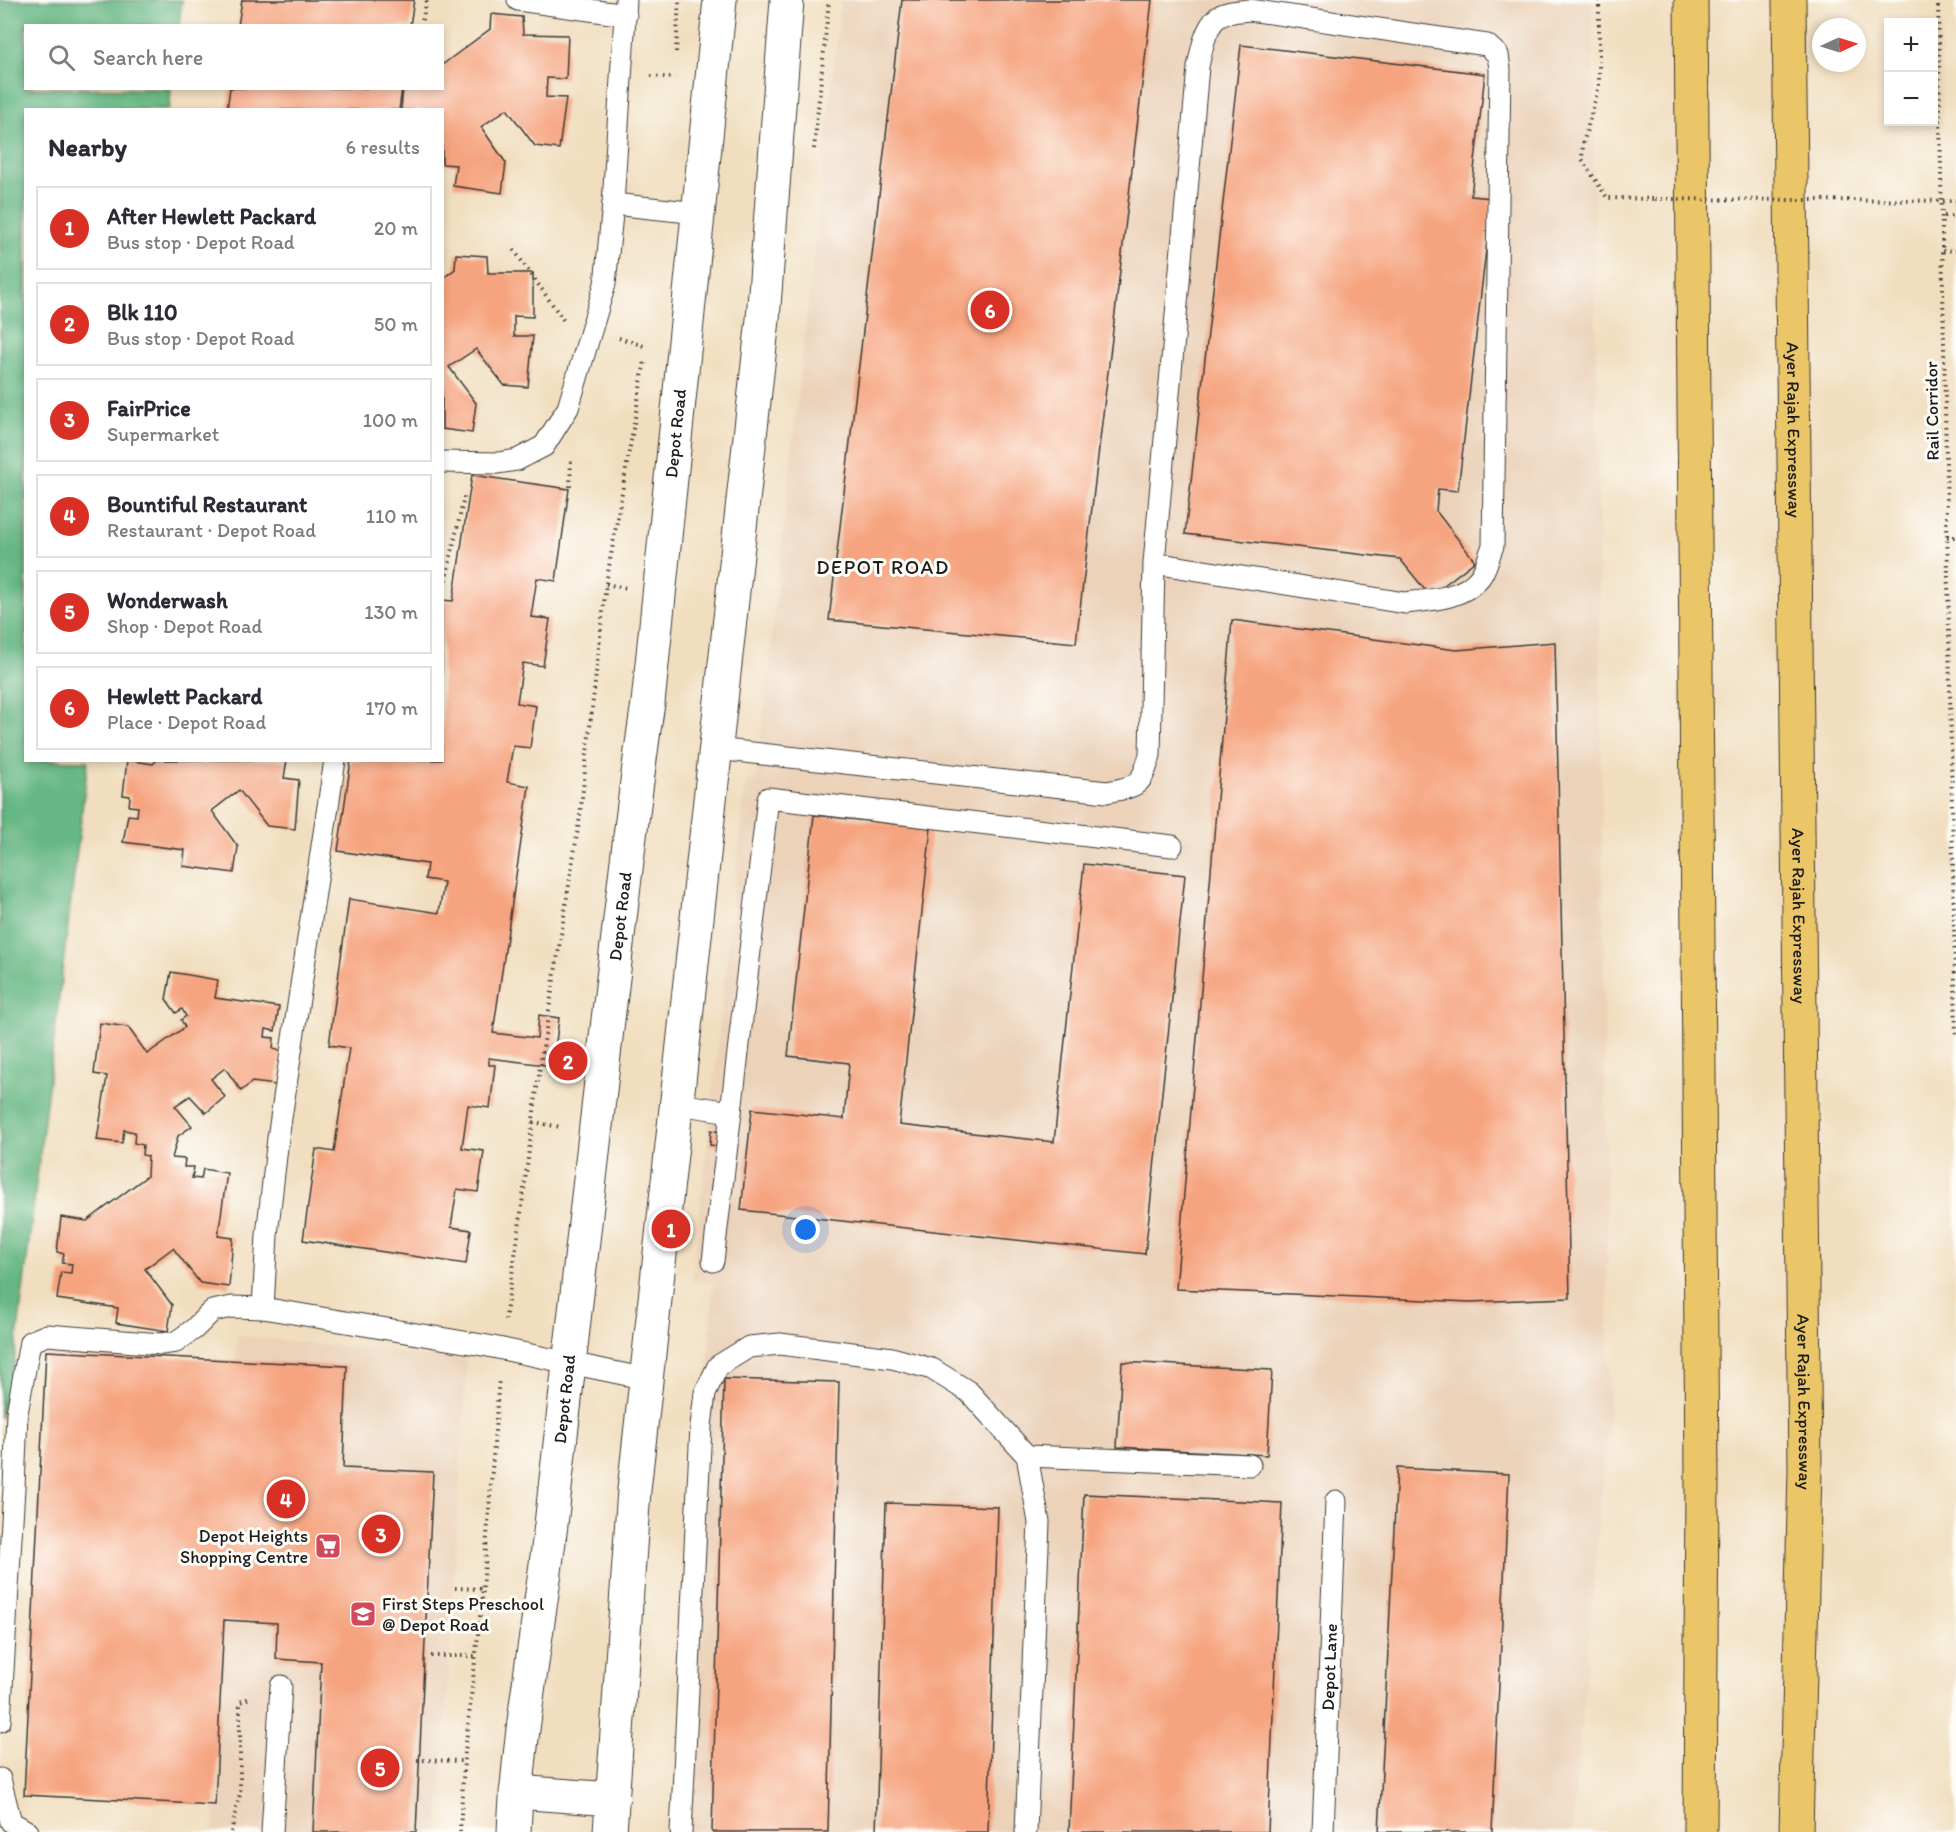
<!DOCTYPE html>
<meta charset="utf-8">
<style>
body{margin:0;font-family:Itim,sans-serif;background:#f7f7f7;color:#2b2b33}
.controls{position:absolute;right:18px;top:18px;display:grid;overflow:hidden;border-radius:0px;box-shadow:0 3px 9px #0003}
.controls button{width:54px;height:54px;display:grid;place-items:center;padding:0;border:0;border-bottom:2px solid #e1e1e2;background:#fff;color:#2b2b33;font:30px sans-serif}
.compass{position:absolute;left:1812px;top:18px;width:54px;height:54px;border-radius:50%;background:#fff;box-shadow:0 3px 9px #0003;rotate:86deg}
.you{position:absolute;left:806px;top:1230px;width:21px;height:21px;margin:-15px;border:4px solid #fff;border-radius:50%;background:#1a73e8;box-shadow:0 0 0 9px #1a73e833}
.badge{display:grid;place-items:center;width:39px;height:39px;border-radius:50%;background:#d93025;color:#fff;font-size:20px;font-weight:700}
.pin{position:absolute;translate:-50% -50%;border:3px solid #fff;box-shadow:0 2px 6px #0006}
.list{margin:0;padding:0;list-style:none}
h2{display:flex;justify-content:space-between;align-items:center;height:78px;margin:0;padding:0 24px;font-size:26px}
h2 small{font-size:20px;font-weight:400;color:#7c7c81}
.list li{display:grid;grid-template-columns:39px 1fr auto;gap:18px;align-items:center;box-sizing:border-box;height:84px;margin:0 12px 12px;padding:0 12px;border:2px solid #e1e1e2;border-radius:0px}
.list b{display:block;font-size:22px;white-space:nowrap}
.list p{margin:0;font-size:20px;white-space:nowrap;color:#7c7c81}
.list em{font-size:20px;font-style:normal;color:#7c7c81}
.icon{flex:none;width:33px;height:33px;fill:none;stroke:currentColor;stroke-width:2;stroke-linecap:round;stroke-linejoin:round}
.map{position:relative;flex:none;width:1956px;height:1832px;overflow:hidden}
.search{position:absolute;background:#fff;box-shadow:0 3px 9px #0003;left:24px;top:24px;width:420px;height:66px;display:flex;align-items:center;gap:15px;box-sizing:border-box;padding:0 21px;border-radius:0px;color:#7c7c81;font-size:22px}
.panel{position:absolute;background:#fff;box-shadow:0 3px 9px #0003;left:24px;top:108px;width:420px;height:654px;border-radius:0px}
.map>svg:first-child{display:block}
.built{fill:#ebd2b9}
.forest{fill:#66b783;stroke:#416a50;stroke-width:1.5}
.building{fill:#f6a480}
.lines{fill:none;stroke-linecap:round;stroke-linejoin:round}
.lane-casing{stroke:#3c3934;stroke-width:23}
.street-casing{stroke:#3c3934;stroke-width:35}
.highway-casing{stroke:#3c3934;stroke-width:35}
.path{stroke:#3c3934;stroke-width:4;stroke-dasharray:1.5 4.5;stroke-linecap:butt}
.lane{stroke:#fff;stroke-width:21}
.street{stroke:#fff;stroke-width:33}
.highway{stroke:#ebc669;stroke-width:33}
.path-bridge{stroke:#3c3934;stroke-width:4;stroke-dasharray:1.5 4.5;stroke-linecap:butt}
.labels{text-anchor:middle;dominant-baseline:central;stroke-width:6;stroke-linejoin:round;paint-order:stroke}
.street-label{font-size:18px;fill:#1c1c1c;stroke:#fdfcf7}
.poi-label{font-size:18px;fill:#1c1c1c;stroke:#fdfcf7;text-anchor:end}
.neighbourhood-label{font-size:20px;letter-spacing:1.5px;fill:#1c1c1c;stroke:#fdfcf7}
</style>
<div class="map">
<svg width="1956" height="1832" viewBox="0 0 1956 1832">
<rect width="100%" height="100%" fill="#fdfcf7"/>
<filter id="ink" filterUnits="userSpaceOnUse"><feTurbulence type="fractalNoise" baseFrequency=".0167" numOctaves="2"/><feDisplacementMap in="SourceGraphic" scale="12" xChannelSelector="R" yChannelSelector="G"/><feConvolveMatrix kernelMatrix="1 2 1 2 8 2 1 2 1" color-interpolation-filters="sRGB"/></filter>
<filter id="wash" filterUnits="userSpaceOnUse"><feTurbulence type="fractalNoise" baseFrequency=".008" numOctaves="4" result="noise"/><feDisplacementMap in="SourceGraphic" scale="24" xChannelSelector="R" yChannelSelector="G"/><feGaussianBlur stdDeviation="1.35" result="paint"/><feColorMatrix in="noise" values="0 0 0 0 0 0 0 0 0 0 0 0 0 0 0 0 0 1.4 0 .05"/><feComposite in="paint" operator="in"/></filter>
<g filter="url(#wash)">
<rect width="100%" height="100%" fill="#f1debf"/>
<!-- built -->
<g class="built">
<path d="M841,0H1592L1609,1413L1572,1832H680L713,1284L692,1282L746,781H756Z"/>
<path d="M237,1335L467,1360L439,1832H213Z"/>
</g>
<!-- forest -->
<path class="forest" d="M0,0H182L179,25L26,26V88L171,89L169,109L26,110V760L88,761L14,1364L0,1418Z"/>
<g id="blocks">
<!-- building -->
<g class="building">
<path d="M242,0H414L410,26H238Z"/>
<path d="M902,0H1152L1076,643L829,620Z"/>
<path d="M491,14L522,17L523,34L568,35L566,79L547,78L546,97L566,98L559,149L535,146L507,109L481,127L506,163L502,193L453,186L456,165L442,164V110H401L403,88H442V65L490,29Z"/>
<path d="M1241,45L1485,74L1471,196L1492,198L1458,491L1438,489L1436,511L1475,561L1430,596L1400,559L1185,534Z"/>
<path d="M230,88H402L399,110H227Z"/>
<path d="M456,254L487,256L488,273H533V317L514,316V336H533L528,387L504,385L476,349L449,367L476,403L472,433L442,429V279L455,269Z"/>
<path d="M472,475L569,489L556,581L537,578L531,617L550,619L543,666L523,663L517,703L536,706L530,748L513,746L507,782L529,786L493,1033L537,1038L539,1015L559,1018L553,1066L489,1058V1065H495L490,1108L468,1105L462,1148L484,1151L478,1192L457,1189L451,1227L471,1230L466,1264L303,1240L316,1149L334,1152L349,1048L329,1045L349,899L439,913L444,882L425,879L427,864L338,851L351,760H442V600L453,601Z"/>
<path d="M1232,620L1456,650L1555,642L1570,1298L1470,1302L1176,1289Z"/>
<path d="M127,760L153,764L157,760H287L284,778L299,780L295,829L267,826L239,790L212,811L238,847L234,873L183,866L185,850L123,842L128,815L137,816L138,807L129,806L130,796L123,795Z"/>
<path d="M814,815L931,828L899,1125L1054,1142L1084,864L1185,875L1145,1254L741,1210L752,1109L844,1119L849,1063L788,1056Z"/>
<path d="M171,972L218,980L215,998L279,1007L275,1031L266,1029L265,1037L274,1038L273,1049L281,1051L276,1085L252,1082L241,1091L225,1068L211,1079L225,1097L206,1113L190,1096L175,1106L192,1126L178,1136L172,1158L185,1159L184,1167H194L192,1178L201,1179L203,1169L227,1173L218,1236L233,1238L229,1287L200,1283L173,1248L145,1269L172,1305L168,1331L116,1323L118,1308L57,1299L61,1272L71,1273L72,1264L62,1263L64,1254L57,1252L61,1217L87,1221L147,1176L148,1156L142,1155L143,1145L134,1143L135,1132L124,1130L122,1143L97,1140L107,1076L94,1074L100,1023L128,1027L147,1054L185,1027L181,1020L186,1016L182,1009L176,1013L166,999Z"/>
<path d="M711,1130L720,1132L717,1146L710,1145Z"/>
<path d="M46,1351L347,1366L343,1468L433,1472L416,1832H313L321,1662L276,1659L277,1623L224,1620L215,1805L24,1795Z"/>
<path d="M1122,1362L1272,1370L1267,1455L1117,1447Z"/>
<path d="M724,1379L839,1382L828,1832H712Z"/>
<path d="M1397,1468L1509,1474L1492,1832H1379Z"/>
<path d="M1084,1494L1282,1503L1268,1832H1069Z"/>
<path d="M886,1503L998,1507L988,1832H876Z"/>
</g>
</g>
</g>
<g filter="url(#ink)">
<use href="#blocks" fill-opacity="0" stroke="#3c3934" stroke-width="1.5"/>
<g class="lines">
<defs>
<g id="lane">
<path d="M518,0L626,15"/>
<path d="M613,204L698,213"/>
<path d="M442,462L498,463L517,460L544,446L568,408L605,284L613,204L626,0"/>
<path d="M716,749L1107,792C1139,786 1141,786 1150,755L1154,563L1198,67C1201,52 1205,28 1217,18C1225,11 1241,11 1250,10L1487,45L1498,55L1500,69L1493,546C1489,555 1486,569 1480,577C1463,599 1430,600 1405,603L1154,563"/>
<path d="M678,1104L731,1112L768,798L1172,846"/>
<path d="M713,1261L731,1112"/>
<path d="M263,1308L267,1235L278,1138L335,760"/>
<path d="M1027,1456L1250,1465"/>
<path d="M0,1721L14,1488L17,1413L30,1342L47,1335L161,1344L176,1342L194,1329L212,1311L232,1307L263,1308L488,1346L647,1379"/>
<path d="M0,1779L11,1822L28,1832"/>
<path d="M272,1832L281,1686"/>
<path d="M681,1832L701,1426L705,1393L718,1366L749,1347L780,1344L892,1358L932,1369L969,1392L1027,1456L1039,1522L1026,1832"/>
<path id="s1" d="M1323,1832L1336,1501"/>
</g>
<g id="street">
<path d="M516,1792L612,1799"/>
<path id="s2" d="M514,1832C519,1720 543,1609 554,1497C571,1338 589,1179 608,1020C621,914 632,808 648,703L720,0"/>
<path d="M610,1832L634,1490L763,319L787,0"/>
</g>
<g id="highway">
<path d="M1691,0L1702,1479L1700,1832"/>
<path id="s3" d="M1789,0L1805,1470L1796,1832"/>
</g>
</defs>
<!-- lane casing -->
<use href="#lane" class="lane-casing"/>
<!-- street casing -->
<use href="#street" class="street-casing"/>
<!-- highway casing -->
<use href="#highway" class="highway-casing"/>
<!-- path -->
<g class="path">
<path d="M1599,0V86L1583,144L1582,159L1607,198L1655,199"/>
<path d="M1938,0L1956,1037"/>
<path d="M421,26L427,0"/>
<path d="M676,52L679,0"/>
<path d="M651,76L675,78"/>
<path d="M814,149L829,0"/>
<path d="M1944,216H1956"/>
<path d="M514,250L564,321"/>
<path d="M1943,251L1956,250"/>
<path d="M619,338L647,347"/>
<path d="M570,487L571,460"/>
<path d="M1947,537H1956"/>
<path d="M606,584L626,588"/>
<path d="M443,592L465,493"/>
<path d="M533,1122L561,1127"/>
<path d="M505,1320L518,1236L539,1073L580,816L606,584L645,360"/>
<path d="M455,1588L483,1589"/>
<path d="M431,1656H476"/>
<path d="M417,1760L464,1761"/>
<path d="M231,1832L240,1794V1702L252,1697"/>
<path d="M460,1832L464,1761L483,1589L499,1378"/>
</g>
<!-- lane -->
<use href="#lane" class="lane"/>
<!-- street -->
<use href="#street" class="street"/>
<!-- highway -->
<use href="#highway" class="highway"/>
<!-- path-bridge -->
<path class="path-bridge" d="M1655,199L1956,201"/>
</g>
</g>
<!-- icons -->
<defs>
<symbol id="supermarket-square" viewBox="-11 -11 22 22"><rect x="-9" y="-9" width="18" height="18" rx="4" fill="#d1495b" stroke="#fdfcf7"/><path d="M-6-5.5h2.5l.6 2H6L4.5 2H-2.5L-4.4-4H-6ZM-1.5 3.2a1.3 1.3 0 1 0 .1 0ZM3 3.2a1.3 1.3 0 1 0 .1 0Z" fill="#fff"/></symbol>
<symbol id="school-square" viewBox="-11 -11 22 22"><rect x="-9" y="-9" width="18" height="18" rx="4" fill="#d1495b" stroke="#fdfcf7"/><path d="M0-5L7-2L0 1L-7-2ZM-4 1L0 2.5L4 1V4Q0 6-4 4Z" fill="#fff"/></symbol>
</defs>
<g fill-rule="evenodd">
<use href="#supermarket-square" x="313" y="1531" width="30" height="30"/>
<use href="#school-square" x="348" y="1599" width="30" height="30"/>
</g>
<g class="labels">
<!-- street labels -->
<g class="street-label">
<text transform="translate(1932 411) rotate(-91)">Rail Corridor</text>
<text stroke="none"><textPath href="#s3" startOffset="430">Ayer Rajah Expressway</textPath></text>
<text stroke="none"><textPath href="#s2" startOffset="1408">Depot Road</textPath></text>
<text stroke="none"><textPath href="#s2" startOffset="922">Depot Road</textPath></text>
<text stroke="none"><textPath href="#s3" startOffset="916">Ayer Rajah Expressway</textPath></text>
<text stroke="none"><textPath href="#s2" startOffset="436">Depot Road</textPath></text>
<text stroke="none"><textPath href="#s3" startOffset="1402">Ayer Rajah Expressway</textPath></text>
<text stroke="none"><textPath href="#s1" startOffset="165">Depot Lane</textPath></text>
</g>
<!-- poi labels -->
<g class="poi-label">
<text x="308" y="1536">Depot Heights<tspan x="308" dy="21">Shopping Centre</tspan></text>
<text x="382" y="1604" text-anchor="start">First Steps Preschool<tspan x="382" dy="21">@ Depot Road</tspan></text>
</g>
<!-- neighbourhood labels -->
<g class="neighbourhood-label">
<text x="883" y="567">DEPOT ROAD</text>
</g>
</g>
</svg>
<div class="controls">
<button>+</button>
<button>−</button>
</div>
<svg class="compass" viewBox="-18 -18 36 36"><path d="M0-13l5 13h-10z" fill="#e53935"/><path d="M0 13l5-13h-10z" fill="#7c7c81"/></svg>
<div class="you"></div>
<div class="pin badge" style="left:671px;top:1229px">1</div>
<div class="pin badge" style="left:568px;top:1061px">2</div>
<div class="pin badge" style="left:381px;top:1534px">3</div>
<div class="pin badge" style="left:286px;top:1499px">4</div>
<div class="pin badge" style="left:380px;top:1768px">5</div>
<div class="pin badge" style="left:990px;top:310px">6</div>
<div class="search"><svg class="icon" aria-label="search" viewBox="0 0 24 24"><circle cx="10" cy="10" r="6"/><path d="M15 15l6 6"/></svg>Search here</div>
<section class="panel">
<h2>Nearby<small>6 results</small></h2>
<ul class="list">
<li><span class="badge">1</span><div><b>After Hewlett Packard</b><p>Bus stop · Depot Road</p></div><em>20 m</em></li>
<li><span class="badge">2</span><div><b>Blk 110</b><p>Bus stop · Depot Road</p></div><em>50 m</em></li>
<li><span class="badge">3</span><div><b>FairPrice</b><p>Supermarket</p></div><em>100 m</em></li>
<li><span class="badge">4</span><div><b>Bountiful Restaurant</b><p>Restaurant · Depot Road</p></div><em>110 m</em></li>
<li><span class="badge">5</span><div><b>Wonderwash</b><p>Shop · Depot Road</p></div><em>130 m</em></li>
<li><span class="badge">6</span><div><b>Hewlett Packard</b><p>Place · Depot Road</p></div><em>170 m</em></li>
</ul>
</section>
</div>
